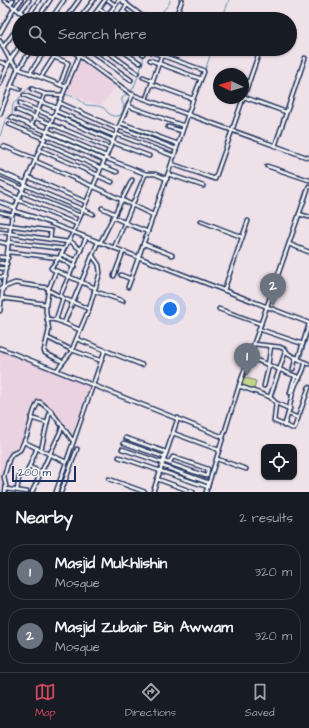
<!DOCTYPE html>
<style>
body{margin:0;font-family:"Architects Daughter",sans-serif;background:#242831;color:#f1f3f6}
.controls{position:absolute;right:12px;bottom:12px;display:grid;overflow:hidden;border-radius:8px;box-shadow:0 1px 3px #0004}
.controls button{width:36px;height:36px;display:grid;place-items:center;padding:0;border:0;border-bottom:1px solid #363941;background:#171b24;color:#f1f3f6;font:20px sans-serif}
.compass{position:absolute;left:213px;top:68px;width:36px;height:36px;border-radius:50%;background:#171b24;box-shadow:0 1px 3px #0004;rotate:274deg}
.scale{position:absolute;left:12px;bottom:10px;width:64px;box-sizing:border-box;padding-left:4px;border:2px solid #1b2f5e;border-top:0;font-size:11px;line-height:14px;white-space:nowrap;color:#1b2f5e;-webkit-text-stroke:3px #f6f6f2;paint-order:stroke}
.you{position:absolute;left:170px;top:309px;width:14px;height:14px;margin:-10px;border:3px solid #fff;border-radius:50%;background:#1a73e8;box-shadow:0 0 0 6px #1a73e833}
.badge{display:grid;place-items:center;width:26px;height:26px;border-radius:50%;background:#d1495b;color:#fff;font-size:13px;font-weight:700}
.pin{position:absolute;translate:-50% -33px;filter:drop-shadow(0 1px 2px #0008)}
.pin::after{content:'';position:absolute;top:21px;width:14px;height:12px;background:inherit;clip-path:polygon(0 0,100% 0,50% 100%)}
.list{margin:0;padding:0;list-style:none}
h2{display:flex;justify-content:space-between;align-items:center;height:52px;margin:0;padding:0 16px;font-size:17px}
h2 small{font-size:13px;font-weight:400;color:#9ea1a6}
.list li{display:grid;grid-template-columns:26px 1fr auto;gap:12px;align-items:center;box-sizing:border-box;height:56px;margin:0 8px 8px;padding:0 8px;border:1px solid #363941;border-radius:16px}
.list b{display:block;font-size:15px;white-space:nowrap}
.list p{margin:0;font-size:13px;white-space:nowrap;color:#9ea1a6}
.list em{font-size:13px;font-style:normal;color:#9ea1a6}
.icon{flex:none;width:22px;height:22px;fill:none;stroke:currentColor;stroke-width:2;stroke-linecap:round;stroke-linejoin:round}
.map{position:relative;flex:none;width:309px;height:492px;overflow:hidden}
.search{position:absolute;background:#171b24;box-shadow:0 1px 3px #0004;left:12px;right:12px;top:12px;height:44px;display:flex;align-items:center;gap:10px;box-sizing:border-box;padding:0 14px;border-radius:22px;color:#9ea1a6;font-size:15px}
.sheet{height:180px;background:#171b24}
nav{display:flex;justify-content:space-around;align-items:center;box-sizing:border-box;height:56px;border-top:1px solid #363941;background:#171b24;font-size:11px;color:#9ea1a6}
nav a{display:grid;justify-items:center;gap:2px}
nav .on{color:#d1495b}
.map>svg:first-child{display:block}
.built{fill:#ead2e0}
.green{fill:#c4d387;stroke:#708172}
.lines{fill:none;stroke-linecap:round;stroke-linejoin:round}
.stream{stroke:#5c93b0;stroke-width:1}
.minor-casing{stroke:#1b2f5e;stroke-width:5.5}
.minor{stroke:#f6f6f2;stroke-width:2.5}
</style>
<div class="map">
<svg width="309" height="492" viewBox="0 0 309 492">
<rect width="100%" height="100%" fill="#efe1e8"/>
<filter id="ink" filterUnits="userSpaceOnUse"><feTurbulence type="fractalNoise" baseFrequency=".025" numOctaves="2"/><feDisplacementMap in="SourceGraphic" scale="8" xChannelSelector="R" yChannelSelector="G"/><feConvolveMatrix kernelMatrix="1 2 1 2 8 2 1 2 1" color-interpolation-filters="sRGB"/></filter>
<g filter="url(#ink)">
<!-- built -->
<g class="built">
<path d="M78,62H81L115,87L102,105L86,102L82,98L66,92Z"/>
<path d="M0,350L90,386L72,433L50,406L38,400L31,410L26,427V433L18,449L9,452L2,479L3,487L2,492H0Z"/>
</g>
<!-- green -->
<path class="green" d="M243,377L256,381L254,390L240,386Z"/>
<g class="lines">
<!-- stream -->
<g class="stream">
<path d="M156,19L169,4L170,0"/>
<path d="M222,19L229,0"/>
<path d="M205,71L212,49"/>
<path d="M55,93L65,94L77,98L86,105L98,106L104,108L108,113L113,116H119L122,113L123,110L124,105L122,102V98L133,89L140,71L143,62L144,49"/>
<path d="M0,136L5,121L8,117L12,114L13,104C20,99 23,92 30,87H33L40,91"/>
<path d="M302,360L303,353L309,332"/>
</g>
<defs>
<g id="minor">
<path d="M4,0L30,19"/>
<path d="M108,0L115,5"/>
<path d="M121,0L146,19"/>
<path d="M10,4L13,0"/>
<path d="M15,8L21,0"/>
<path d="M99,9L108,15"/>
<path d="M123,11L133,19"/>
<path d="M20,12L29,0"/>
<path d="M110,12L120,19"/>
<path d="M107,16L111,19"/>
<path d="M27,17L39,0"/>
<path d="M118,18L127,5"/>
<path d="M37,19L50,0"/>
<path d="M51,19L64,0"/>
<path d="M65,19L79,0"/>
<path d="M79,19L94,0"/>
<path d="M91,19L105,0"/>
<path d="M105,19L119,0"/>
<path d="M175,19L182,0"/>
<path d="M0,33L14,8"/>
<path d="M0,41L10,60L19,69L66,87"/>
<path d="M3,47L19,26"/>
<path d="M70,49L131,94L309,158"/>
<path d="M88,49L131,80"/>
<path d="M104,49L137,73"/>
<path d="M120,49L140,63"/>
<path d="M136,49L143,54"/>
<path d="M149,51L203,70L204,72L201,79L150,60"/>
<path d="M54,57L68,63L60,85"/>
<path d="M0,62L8,65"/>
<path d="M19,69L31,49"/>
<path d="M30,73L46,49"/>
<path d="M41,77L59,49"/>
<path d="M143,77L153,81"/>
<path d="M0,84L10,60L19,47"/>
<path d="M152,84L193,99"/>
<path d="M11,86L20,89"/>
<path d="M32,89L45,94L63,95"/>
<path d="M24,95L57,108"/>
<path d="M244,97L286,112"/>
<path d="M146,99L164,49"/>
<path d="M20,103L53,117"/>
<path d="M60,103L118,129"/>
<path d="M128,106L184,126"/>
<path d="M17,110L109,148"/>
<path d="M56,111L115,136"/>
<path d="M0,114L18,68"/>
<path d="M54,115L113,141"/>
<path d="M11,117L47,132"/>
<path d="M121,123L178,144"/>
<path d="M9,124L45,139"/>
<path d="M31,126L45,94"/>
<path d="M119,127L176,149"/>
<path d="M168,127L182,131"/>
<path d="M48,131L106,156"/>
<path d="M116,134L174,156"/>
<path d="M46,135L104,160"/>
<path d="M43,142L101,168"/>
<path d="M112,142L149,156"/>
<path d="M3,146L36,159"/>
<path d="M275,146L305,58"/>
<path d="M40,150L98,175"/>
<path d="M105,158L146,174"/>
<path d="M35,161L101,190L153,215"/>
<path d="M172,164L215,179L258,56"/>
<path d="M102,166L117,172"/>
<path d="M267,166L309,180"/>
<path d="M0,172L25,183"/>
<path d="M168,174L203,186"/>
<path d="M98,176L112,182"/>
<path d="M28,177L86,202"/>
<path d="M0,179L23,189"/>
<path d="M25,185L93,214"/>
<path d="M0,190L19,199"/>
<path d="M22,192L80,216"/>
<path d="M18,200L77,224"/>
<path d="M0,202L15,208"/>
<path d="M102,208L115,214"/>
<path d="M14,211L34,217L309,323"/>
<path d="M0,212L12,215"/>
<path d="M299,214L309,217"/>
<path d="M113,217L128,224L148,232"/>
<path d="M201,221L242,237"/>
<path d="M0,224L51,231L50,239"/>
<path d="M0,232L68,242"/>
<path d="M69,240L81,250"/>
<path d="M0,242L8,244"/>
<path d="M8,242L64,249"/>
<path d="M100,243L132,180"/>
<path d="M144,244L172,255"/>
<path d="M289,244L309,252"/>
<path d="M114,248L145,175L146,174H155L167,179"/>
<path d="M8,252L18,253L59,258L74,267"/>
<path d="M61,254L76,261"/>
<path d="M0,257L8,258"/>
<path d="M0,263L7,264"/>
<path d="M0,268L6,269"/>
<path d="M56,271L49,288L46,304V312L49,330L44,351L45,353L63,362"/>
<path d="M121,275L131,279"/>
<path d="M114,276L123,252"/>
<path d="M0,277H5"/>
<path d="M128,287L168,174L193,99L201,79"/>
<path d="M95,288L52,269L51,268L59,258L73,233L133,94"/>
<path d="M0,289L15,283L49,288"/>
<path d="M48,290L65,299L89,309"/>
<path d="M224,290L248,221"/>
<path d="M94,291L123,301"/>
<path d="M60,296L86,238"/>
<path d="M2,298L46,304"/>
<path d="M219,309L261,324"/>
<path d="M0,311L12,215L79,56L84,49"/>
<path d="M47,319L56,320L64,323"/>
<path d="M56,320L63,298"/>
<path d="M259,329L303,344"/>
<path d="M80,330L89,309L100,273L99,265L92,255"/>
<path d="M48,338L72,350L99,360"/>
<path d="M77,339L142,365"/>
<path d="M254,344L280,347L284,349L289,354L298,359L309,364"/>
<path d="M0,348L223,437"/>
<path d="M249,357L300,378"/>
<path d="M298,359L309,324"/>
<path d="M268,365L271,346"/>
<path d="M293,369L296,357"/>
<path d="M57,370L71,352L80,330L64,323L98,242"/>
<path d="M239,386L270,397L276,403L290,409"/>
<path d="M264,386L269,365"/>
<path d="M290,393L293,382L296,376"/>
<path d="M270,397L286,350"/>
<path d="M276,403L274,421L294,429L309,387"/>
<path d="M289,414L298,418"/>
<path d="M31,418L47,423"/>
<path d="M284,426C290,412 290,399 295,386C299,376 304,374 305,363"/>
<path d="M173,433L219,450"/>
<path d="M126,438L166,452"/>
<path d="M24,442L66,462"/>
<path d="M124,443L164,457"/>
<path d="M122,449L163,463"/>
<path d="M41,450L50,411"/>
<path d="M119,457L208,487"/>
<path d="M217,459L246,469"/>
<path d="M163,461L206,476H207L208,469L173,457L169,463"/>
<path d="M162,466L209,483"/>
<path d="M29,467L41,472"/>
<path d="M27,472L37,448"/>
<path d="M109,479L145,492"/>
<path d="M157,479L193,492"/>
<path d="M6,489L27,492"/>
<path d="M17,490L19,477"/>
<path d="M5,492L6,486L4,477L9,459L12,454L20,450L27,435L34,411L38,402H40L51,411L73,441"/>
<path d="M32,492L63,426"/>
<path d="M56,492L105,350"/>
<path d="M61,492L77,449"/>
<path d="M153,492L178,418"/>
<path d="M206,492L239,386L259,329L309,186"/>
</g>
</defs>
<!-- minor casing -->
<use href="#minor" class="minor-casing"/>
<!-- minor -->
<use href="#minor" class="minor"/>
</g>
</g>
</svg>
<div class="controls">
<button><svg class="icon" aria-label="locate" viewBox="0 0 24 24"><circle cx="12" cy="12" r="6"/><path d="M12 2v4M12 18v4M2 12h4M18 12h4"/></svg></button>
</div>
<svg class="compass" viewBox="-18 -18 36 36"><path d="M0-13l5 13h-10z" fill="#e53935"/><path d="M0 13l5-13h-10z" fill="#9ea1a6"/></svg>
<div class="scale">200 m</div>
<div class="you"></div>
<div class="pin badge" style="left:247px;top:376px;background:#6b7280">1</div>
<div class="pin badge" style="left:273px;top:306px;background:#6b7280">2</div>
<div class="search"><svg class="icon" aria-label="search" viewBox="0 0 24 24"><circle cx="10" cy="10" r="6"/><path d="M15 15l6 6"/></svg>Search here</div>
</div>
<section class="sheet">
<h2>Nearby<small>2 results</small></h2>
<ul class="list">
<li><span class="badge" style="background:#6b7280">1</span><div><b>Masjid Mukhlishin</b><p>Mosque</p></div><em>320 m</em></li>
<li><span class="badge" style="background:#6b7280">2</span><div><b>Masjid Zubair Bin Awwam</b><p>Mosque</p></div><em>320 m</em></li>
</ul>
</section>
<nav>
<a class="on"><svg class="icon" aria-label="map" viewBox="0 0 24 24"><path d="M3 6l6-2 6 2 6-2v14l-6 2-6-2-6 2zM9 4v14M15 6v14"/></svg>Map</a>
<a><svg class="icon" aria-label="directions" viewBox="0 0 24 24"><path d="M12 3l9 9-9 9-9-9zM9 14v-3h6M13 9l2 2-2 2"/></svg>Directions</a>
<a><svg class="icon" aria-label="saved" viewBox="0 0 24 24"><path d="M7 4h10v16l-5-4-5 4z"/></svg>Saved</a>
</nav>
